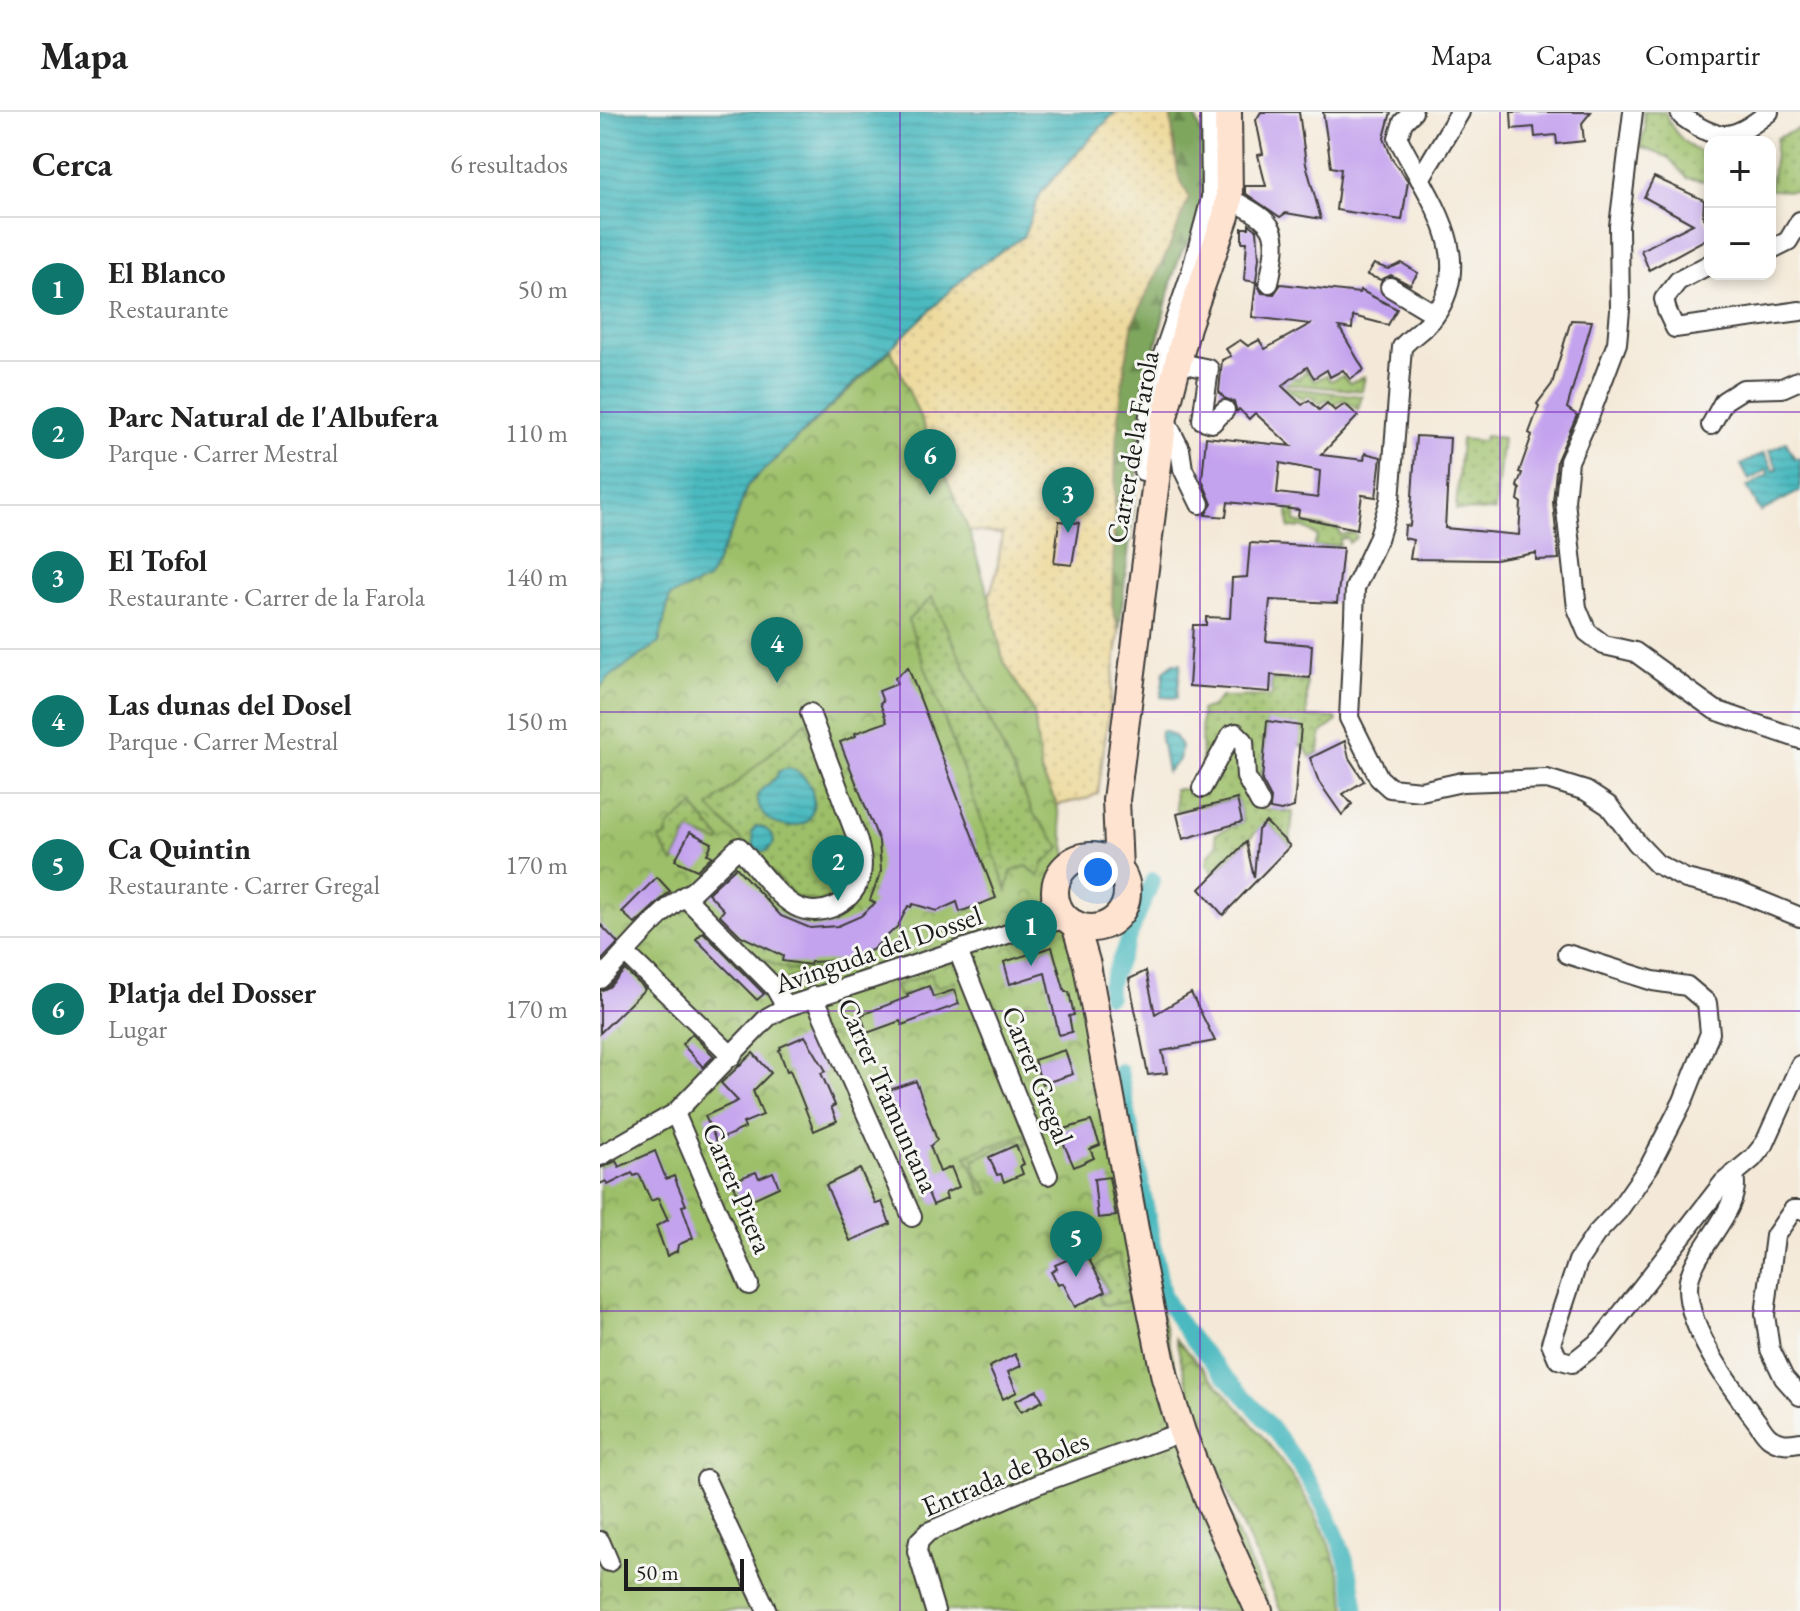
<!DOCTYPE html>
<html lang="es">
<meta charset="utf-8">
<style>
body{margin:0;font-family:"EB Garamond",serif;background:#f2f2f2;color:#222}
.controls{position:absolute;right:24px;top:24px;display:grid;overflow:hidden;border-radius:16px;box-shadow:0 4px 12px #0003}
.controls button{width:72px;height:72px;display:grid;place-items:center;padding:0;border:0;border-bottom:2px solid #e0e0e0;background:#fff;color:#222;font:40px sans-serif}
.scale{position:absolute;left:24px;bottom:20px;width:120px;box-sizing:border-box;padding-left:8px;border:4px solid #1c1c1c;border-top:0;font-size:22px;line-height:28px;white-space:nowrap;color:#1c1c1c;-webkit-text-stroke:6px #f6f6f2;paint-order:stroke}
.you{position:absolute;left:498px;top:760px;width:28px;height:28px;margin:-20px;border:6px solid #fff;border-radius:50%;background:#1a73e8;box-shadow:0 0 0 12px #1a73e833}
.badge{display:grid;place-items:center;width:52px;height:52px;border-radius:50%;background:#0f766e;color:#fff;font-size:26px;font-weight:700}
.pin{position:absolute;translate:-50% -66px;filter:drop-shadow(0 2px 4px #0008)}
.pin::after{content:'';position:absolute;top:42px;width:28px;height:24px;background:inherit;clip-path:polygon(0 0,100% 0,50% 100%)}
.list{margin:0;padding:0;list-style:none}
h2{display:flex;justify-content:space-between;align-items:center;height:104px;margin:0;padding:0 32px;font-size:34px}
h2 small{font-size:26px;font-weight:400;color:#767676}
.list li{display:grid;grid-template-columns:52px 1fr auto;gap:24px;align-items:center;box-sizing:border-box;height:144px;padding:0 32px;border-top:2px solid #e0e0e0}
.list b{display:block;font-size:30px;white-space:nowrap}
.list p{margin:0;font-size:26px;white-space:nowrap;color:#767676}
.list em{font-size:26px;font-style:normal;color:#767676}
.map{position:relative;flex:none;width:1200px;height:1499px;overflow:hidden}
header{display:flex;align-items:center;gap:48px;box-sizing:border-box;height:112px;padding:0 40px;background:#fff;border-bottom:2px solid #e0e0e0}
header strong{font-size:38px}
nav{display:flex;gap:44px;margin-inline-start:auto;font-size:28px}
main{display:flex}
aside{flex:1;background:#fff}
.map>svg:first-child{display:block}
.forest{fill:url(#forest-firs);stroke:#4d613c;stroke-width:2}
.sand{fill:url(#sand-dots);stroke:#857b5d;stroke-width:2}
.park{fill:url(#park-crowns);stroke:#5c6e42;stroke-width:2}
.garden{fill:url(#garden-dots);stroke:#5c6e42;stroke-width:2}
.water{fill:url(#water-rules);stroke:#346b6e;stroke-width:2}
.lines{fill:none;stroke-linecap:round;stroke-linejoin:round}
.canal{stroke:#4bbac0;stroke-width:16}
.building{fill:#c4a3ee;fill-rule:evenodd}
.street-casing{stroke:#3c3b38;stroke-width:22}
.secondary-casing{stroke:#3c3b38;stroke-width:30}
.street{stroke:#fff;stroke-width:18}
.secondary{stroke:#fee3d1;stroke-width:26}
.grid{fill:none;stroke:#7b2cbf;stroke-width:2;stroke-opacity:0.55}
.labels{text-anchor:middle;dominant-baseline:central;stroke-width:6;stroke-linejoin:round;paint-order:stroke}
.street-label{font-size:28px;fill:#1c1c1c;stroke:#f6f6f2}
</style>
<header>
<strong>Mapa</strong>
<nav><a>Mapa</a><a>Capas</a><a>Compartir</a></nav>
</header>
<main>
<aside>
<h2>Cerca<small>6 resultados</small></h2>
<ul class="list">
<li><span class="badge">1</span><div><b>El Blanco</b><p>Restaurante</p></div><em>50 m</em></li>
<li><span class="badge">2</span><div><b>Parc Natural de l'Albufera</b><p>Parque · Carrer Mestral</p></div><em>110 m</em></li>
<li><span class="badge">3</span><div><b>El Tofol</b><p>Restaurante · Carrer de la Farola</p></div><em>140 m</em></li>
<li><span class="badge">4</span><div><b>Las dunas del Dosel</b><p>Parque · Carrer Mestral</p></div><em>150 m</em></li>
<li><span class="badge">5</span><div><b>Ca Quintin</b><p>Restaurante · Carrer Gregal</p></div><em>170 m</em></li>
<li><span class="badge">6</span><div><b>Platja del Dosser</b><p>Lugar</p></div><em>170 m</em></li>
</ul>
</aside>
<div class="map">
<svg width="1200" height="1499" viewBox="0 0 1200 1499">
<defs>
<pattern id="forest-firs" width="22" height="20" patternUnits="userSpaceOnUse" patternTransform="scale(2)"><rect width="22" height="20" fill="#7ea65d"/><path d="M5 1l3.5 6h-7zM16 11l3.5 6h-7z" fill="#66864c"/></pattern>
<pattern id="sand-dots" width="8" height="8" patternUnits="userSpaceOnUse" patternTransform="scale(2)"><rect width="8" height="8" fill="#eeda9e"/><path d="M2 2h.1M6 6h.1" fill="none" stroke="#ccba88" stroke-width="1.8" stroke-linecap="round"/></pattern>
<pattern id="park-crowns" width="20" height="18" patternUnits="userSpaceOnUse" patternTransform="scale(2)"><rect width="20" height="18" fill="#9dbf69"/><path d="M2 6a3 3 0 1 1 6 0M12 15a3 3 0 1 1 6 0" fill="none" stroke="#7f9a56"/></pattern>
<pattern id="garden-dots" width="8" height="8" patternUnits="userSpaceOnUse" patternTransform="scale(2)"><rect width="8" height="8" fill="#9dbf69"/><path d="M2 2h.1M6 6h.1" fill="none" stroke="#7f9a56" stroke-width="1.8" stroke-linecap="round"/></pattern>
<pattern id="water-rules" width="6" height="5" patternUnits="userSpaceOnUse" patternTransform="scale(2)"><rect width="6" height="5" fill="#4bbac0"/><path d="M0 2.5h6" fill="none" stroke="#419fa4"/></pattern>
</defs>
<rect width="100%" height="100%" fill="#f6f6f2"/>
<filter id="ink" filterUnits="userSpaceOnUse"><feTurbulence type="fractalNoise" baseFrequency=".0125" numOctaves="2"/><feDisplacementMap in="SourceGraphic" scale="16" xChannelSelector="R" yChannelSelector="G"/><feConvolveMatrix kernelMatrix="1 2 1 2 8 2 1 2 1" color-interpolation-filters="sRGB"/></filter>
<filter id="wash" filterUnits="userSpaceOnUse"><feTurbulence type="fractalNoise" baseFrequency=".006" numOctaves="4" result="noise"/><feDisplacementMap in="SourceGraphic" scale="32" xChannelSelector="R" yChannelSelector="G"/><feGaussianBlur stdDeviation="1.8" result="paint"/><feColorMatrix in="noise" values="0 0 0 0 0 0 0 0 0 0 0 0 0 0 0 0 0 1.4 0 .05"/><feComposite in="paint" operator="in"/></filter>
<g filter="url(#wash)">
<rect width="100%" height="100%" fill="#f4e9d8"/>
<!-- forest -->
<path class="forest" d="M570,0H594L606,36L600,113L581,141L572,167L542,295L538,355L519,521L512,493L516,333L523,265L533,210L569,136L589,85L578,63Z"/>
<!-- sand -->
<path class="sand" d="M515,0H570L578,63L589,85L569,136L533,210L523,265L516,333L512,493L519,521L498,681L489,686L457,693L441,660L434,634V601L403,548L389,485L397,458L402,422L369,419L347,439L0,576L69,484L133,416L147,374L371,159L423,125L441,80Z"/>
<!-- park -->
<g class="park">
<path d="M291,238L369,419L389,485L403,548L434,601L441,660L457,693L544,1132L590,1313L671,1499H0V576L8,566L59,531L69,484L108,468L133,416L147,374Z"/>
<path d="M576,1227C647,1305 733,1389 747,1499H681C642,1411 597,1322 576,1227Z"/>
</g>
<!-- garden -->
<g class="garden">
<path d="M1043,0H1065C1071,18 1090,41 1110,42V70L1087,66L1068,45L1040,35L1045,17Z"/>
<path d="M1200,16V79L1170,78L1177,26Z"/>
<path d="M707,259L714,269L727,263L730,269L743,263L750,271L765,264L762,279L647,268L690,261L696,267Z"/>
<path d="M648,271L762,284L758,298L743,288L735,293L726,287L721,292L707,283L703,288L694,281L685,284Z"/>
<path d="M885,324L903,326L895,399L856,398L861,327L883,329Z"/>
<path d="M696,394L695,410L739,417L740,423L754,421L757,425L749,431L747,426L740,427V433L713,435L718,424L704,416H689L688,396Z"/>
<path d="M332,485L433,701L461,736L443,752L439,765L427,754L411,760L407,778L308,508Z"/>
<path d="M671,567L707,570V605L736,606L737,609L721,621L719,640L710,645L706,637L667,610L660,696L693,700L690,734L666,710L614,762L607,752L608,744L617,733L615,722L643,710L637,687L576,699L574,677H602L601,598L612,595L621,585L672,584Z"/>
<path d="M206,610L252,737L254,762L241,782L219,790L196,785L109,695Z"/>
<path d="M93,694L122,729L120,731L89,719L73,751L59,727L65,726L69,714Z"/>
<path d="M151,840L175,853L199,860L201,856L223,857L254,851L256,856C227,858 201,860 174,872Z"/>
<path d="M332,861V869L338,875L355,869L357,876L333,885L307,882L299,884L294,874Z"/>
<path d="M424,1022L427,1030L422,1033L418,1028L374,1047C373,1063 383,1069 390,1081L383,1082L366,1043Z"/>
<path d="M519,1142L530,1189L506,1193L502,1191L499,1184L508,1179L496,1155L504,1148Z"/>
</g>
<!-- water -->
<g class="water">
<path d="M0,0H515L441,80L423,125L371,159L147,374L133,416L108,468L70,484L59,531L8,566L0,576Z"/>
<path d="M1186,330L1195,347L1200,345V379L1161,400L1147,375L1169,362L1167,358L1149,368L1141,353L1164,341L1174,359L1178,357L1169,339Z"/>
<path d="M574,551H581L577,586L561,585L564,559Z"/>
<path d="M563,619L574,624L581,634L579,648L567,660L560,621Z"/>
<path d="M189,656C212,664 220,689 208,709C186,721 160,711 157,686C160,672 175,673 179,659Z"/>
<path d="M156,714C166,714 173,722 174,731L167,739H160L154,735L152,720Z"/>
</g>
<g class="lines">
<!-- canal -->
<g class="canal">
<path d="M509,884V873L553,768"/>
<path d="M520,959L563,1182C584,1225 620,1257 652,1293C703,1350 747,1421 757,1499"/>
</g>
</g>
<g id="blocks">
<!-- building -->
<g class="building">
<path d="M661,0H699L706,52L721,107L686,101L680,105L645,81V74H666L658,43L663,42L656,8Z"/>
<path d="M723,0H791L784,26L792,47L808,69L802,108L736,98L741,57L731,55Z"/>
<path d="M911,0H991L982,11L984,29L957,32L956,23L935,25L934,15L912,17Z"/>
<path d="M1054,65L1104,88L1103,104L1110,116V125L1049,158L1041,138L1093,112L1044,85Z"/>
<path d="M649,112L657,118L659,146L656,169L662,181L674,182L681,172L759,181L760,178L797,197L788,213L753,204L752,217L739,215L764,258L750,267L743,258L730,265L727,258L714,266L707,255L682,274L702,293L709,288L719,298L727,291L735,299L745,292L758,304L721,343L764,348L765,341L781,345L776,385L762,383L757,417L698,405L699,398L628,390L626,405L605,403L612,392L602,368L606,325L691,334L655,301L649,307L639,297L637,300L634,290L624,286L619,280L622,248L631,244L626,237L640,228L648,234L659,228L665,237L710,212L652,205L656,170L644,168L647,130H642V116H649ZM680,351L720,359L718,386L677,381Z"/>
<path d="M802,151L818,161L810,173L791,163L781,168L767,163L774,152L788,157Z"/>
<path d="M971,208L992,209L967,296L977,303L957,348L953,390L959,447L936,448V441L895,448L810,447L813,428L804,426L805,413L810,414L816,324L850,326L845,416L919,423L921,390L918,388L920,377L917,374L922,361L919,360L932,323L929,321L939,294L937,292L952,272Z"/>
<path d="M459,409L479,411L472,453L454,451Z"/>
<path d="M650,431L743,436L737,491L670,488L666,529L712,533L710,566L671,563L670,580L589,574L593,513H606V505L630,506L632,466L647,465Z"/>
<path d="M308,555L396,786L360,800L357,790L337,799L313,792L311,795L308,794L298,814L272,838L246,846L247,848L211,850L210,853L182,849L183,844L141,824L120,803L124,798L108,781L136,755L181,804L210,816L238,814L261,804L275,791L270,788L281,759L279,729L240,630L256,624L255,621L287,610L280,591L283,590L279,579L297,572L295,566Z"/>
<path d="M667,609L701,614L694,695L681,699L670,697L671,686L662,669Z"/>
<path d="M745,629L749,646L764,669L743,682L752,692L742,703L719,670L710,646Z"/>
<path d="M637,687L642,710L583,727L577,702Z"/>
<path d="M666,710L690,734L623,803L600,777L646,730L654,766L658,718Z"/>
<path d="M90,720L112,731L107,742L112,744L97,758L75,748Z"/>
<path d="M57,765L70,779L35,812L22,800Z"/>
<path d="M0,812L18,831L0,850Z"/>
<path d="M103,820L164,882L157,888L96,827Z"/>
<path d="M452,835L465,880H469L474,903L469,904L472,920L459,923L445,861L410,872L404,850Z"/>
<path d="M25,858L45,877L0,921V879L9,875Z"/>
<path d="M546,859L555,902L591,881L615,929L562,939L567,961L548,963L529,867Z"/>
<path d="M329,874L333,885L354,878L359,892L302,913L300,909L267,921L261,903L308,885L307,882Z"/>
<path d="M92,922L114,944L103,955L82,932Z"/>
<path d="M205,924L226,959L221,961L235,993L231,995L237,1009L214,1019L190,958L187,959L179,938L181,937L180,935Z"/>
<path d="M465,938L473,962L442,972L434,948Z"/>
<path d="M153,941L171,961L153,979L163,1003L143,1011L145,1016L116,1029L105,1004L138,989L121,971Z"/>
<path d="M316,969L337,1028L330,1034L340,1060L351,1055L359,1075L345,1081L347,1087L333,1093L286,979Z"/>
<path d="M491,1009L500,1033L490,1037L494,1046L474,1055L458,1019Z"/>
<path d="M416,1033L424,1052L420,1054L423,1062L404,1070L401,1062L397,1063L389,1045Z"/>
<path d="M55,1039L66,1067L74,1064L86,1093L82,1094L93,1126L78,1133L77,1139L67,1144L56,1114L68,1108L58,1086L51,1089L39,1062L34,1064L32,1061L8,1073L6,1069L0,1072V1056L16,1049L19,1055Z"/>
<path d="M260,1057L276,1092L282,1090L290,1112L250,1129L226,1073Z"/>
<path d="M156,1060L159,1066L173,1060L179,1075L142,1092L134,1073L141,1070L140,1066Z"/>
<path d="M509,1065L516,1104L498,1106L494,1067Z"/>
<path d="M485,1140L506,1179L475,1195L463,1171L458,1173L451,1160L457,1157L455,1153Z"/>
<path d="M415,1242L421,1254L408,1260L417,1280L403,1287L389,1255Z"/>
<path d="M437,1278L443,1289L421,1300L415,1289Z"/>
</g>
</g>
</g>
<g filter="url(#ink)">
<use href="#blocks" fill-opacity="0" stroke="#3c3b38" stroke-width="2"/>
<g class="lines">
<defs>
<g id="street">
<path d="M813,0L803,10L798,26C825,82 879,143 834,205C826,216 811,224 802,235L790,388L778,427L755,476L754,505L749,606L779,666L790,676L821,679L862,670L947,667L986,679L1009,694L1037,731L1057,752L1086,767L1139,780L1200,805"/>
<path d="M1033,0L1019,114L1020,198L1017,231L989,305L969,349L965,389L977,496L987,520L1004,533L1035,540L1115,598L1200,627"/>
<path d="M1080,0L1082,4C1119,31 1133,29 1169,0"/>
<path d="M820,67L860,0"/>
<path d="M629,86C679,113 680,116 669,171"/>
<path d="M1170,138L1188,129L1200,109"/>
<path d="M1110,152L1078,169L1064,187L1067,199L1075,216L1200,199"/>
<path d="M790,175L835,202"/>
<path d="M576,250L609,257L602,308L612,311L625,298"/>
<path d="M564,305L580,337L583,357L600,392"/>
<path d="M1111,313L1124,289L1143,277L1182,276L1200,268"/>
<path d="M543,359L552,275L590,164L611,86L610,0"/>
<path d="M602,676L631,623L636,621L644,629L646,665L660,691"/>
<path d="M84,784L175,876L186,895"/>
<path d="M432,814L455,784"/>
<path d="M358,839L448,1063"/>
<path d="M26,842L132,944"/>
<path d="M967,842L1053,869L1087,874L1107,891L1110,921L1083,989L1050,1053L1018,1099L996,1122L978,1149L951,1231L958,1247L972,1251L1001,1228L1123,1071L1153,1046L1165,1031L1200,953"/>
<path d="M0,867C28,840 59,797 93,779L139,735C154,752 175,783 195,794C219,807 252,793 260,766C264,753 261,742 258,729L210,601"/>
<path d="M214,884L312,1105"/>
<path d="M75,1001L149,1173"/>
<path d="M0,1044L75,1001L168,905L186,895L432,814L467,807"/>
<path d="M1134,1064C1143,1100 1089,1139 1088,1176C1088,1218 1131,1275 1155,1307C1160,1313 1164,1322 1170,1326C1180,1333 1189,1332 1200,1330"/>
<path d="M1200,1098H1193L1175,1124L1165,1203L1170,1237L1184,1266L1200,1284"/>
<path d="M106,1368L167,1499"/>
<path d="M0,1429L9,1450"/>
<path d="M335,1499L317,1439L319,1429L328,1420L438,1372L582,1320"/>
</g>
<g id="secondary">
<circle cx="491" cy="780" r="36"/>
<path d="M519,757L516,688L564,305L587,215L626,104L629,86L628,0"/>
<path d="M475,812L487,853L538,1134L565,1266L582,1320L609,1389L659,1499"/>
</g>
</defs>
<!-- street casing -->
<use href="#street" class="street-casing"/>
<!-- secondary casing -->
<use href="#secondary" class="secondary-casing"/>
<!-- street -->
<use href="#street" class="street"/>
<!-- secondary -->
<use href="#secondary" class="secondary"/>
</g>
</g>
<!-- grid -->
<path class="grid" d="M300,0V1499M600,0V1499M900,0V1499M0,300H1200M0,600H1200M0,899H1200M0,1199H1200"/>
<g class="labels">
<!-- street labels -->
<g class="street-label">
<text transform="translate(532 335) rotate(-80)">Carrer de la Farola</text>
<text transform="translate(278 837) rotate(-19)">Avinguda del Dossel</text>
<text transform="translate(438 963) rotate(68)">Carrer Gregal</text>
<text transform="translate(289 983) rotate(66)">Carrer Tramuntana</text>
<text transform="translate(138 1076) rotate(67)">Carrer Pitera</text>
<text transform="translate(405 1361) rotate(-23)">Entrada de Boles</text>
</g>
</g>
</svg>
<div class="controls">
<button>+</button>
<button>−</button>
</div>
<div class="scale">50 m</div>
<div class="you"></div>
<div class="pin badge" style="left:431px;top:854px">1</div>
<div class="pin badge" style="left:238px;top:789px">2</div>
<div class="pin badge" style="left:468px;top:421px">3</div>
<div class="pin badge" style="left:177px;top:571px">4</div>
<div class="pin badge" style="left:476px;top:1165px">5</div>
<div class="pin badge" style="left:330px;top:383px">6</div>
</div>
</main>
